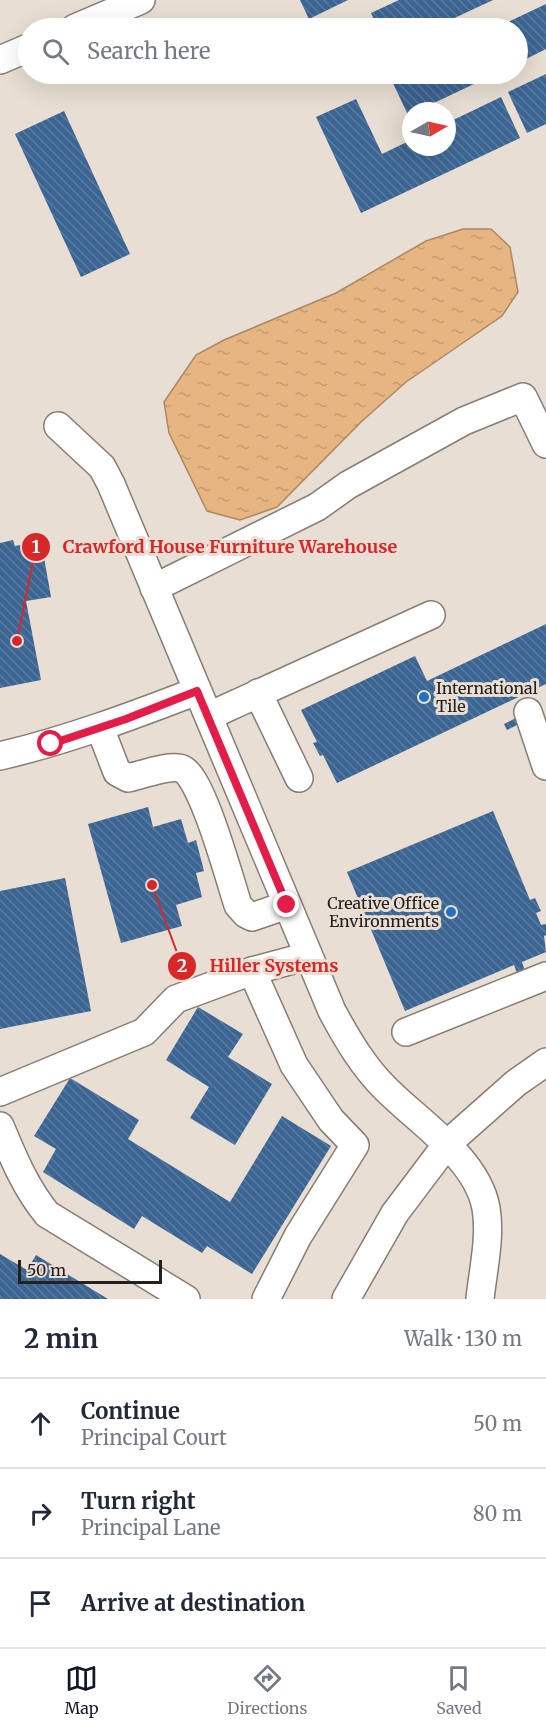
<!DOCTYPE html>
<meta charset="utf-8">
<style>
body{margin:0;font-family:Merriweather,serif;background:#f6f6f7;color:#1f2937}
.compass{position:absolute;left:402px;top:102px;width:54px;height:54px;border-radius:50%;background:#fff;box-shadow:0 6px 24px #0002;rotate:81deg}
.scale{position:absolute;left:18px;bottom:15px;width:144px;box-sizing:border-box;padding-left:6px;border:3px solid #24201d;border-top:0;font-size:16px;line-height:21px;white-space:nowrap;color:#24201d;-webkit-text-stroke:4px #e8ded3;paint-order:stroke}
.stop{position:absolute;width:18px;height:18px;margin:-14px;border:4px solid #e11d48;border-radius:50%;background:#fff}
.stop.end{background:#e11d48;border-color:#fff;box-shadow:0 2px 6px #0008}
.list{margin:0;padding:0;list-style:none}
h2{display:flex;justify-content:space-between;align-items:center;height:78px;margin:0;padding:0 24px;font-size:26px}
h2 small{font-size:20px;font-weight:400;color:#747a83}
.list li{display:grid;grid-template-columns:39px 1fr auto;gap:18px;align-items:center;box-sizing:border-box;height:90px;padding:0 24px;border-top:2px solid #e0e1e3}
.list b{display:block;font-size:22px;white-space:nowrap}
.list p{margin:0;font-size:20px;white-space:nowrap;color:#747a83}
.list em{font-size:20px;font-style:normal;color:#747a83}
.icon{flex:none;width:33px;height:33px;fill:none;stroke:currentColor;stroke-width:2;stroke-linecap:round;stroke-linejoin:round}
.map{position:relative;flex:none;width:546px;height:1299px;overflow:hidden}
.search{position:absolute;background:#fff;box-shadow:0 6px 24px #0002;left:18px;right:18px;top:18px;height:66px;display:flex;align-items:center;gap:15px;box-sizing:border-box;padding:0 21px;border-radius:33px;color:#747a83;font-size:22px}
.sheet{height:348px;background:#fff}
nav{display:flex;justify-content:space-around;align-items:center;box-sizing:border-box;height:84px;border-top:2px solid #e0e1e3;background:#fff;font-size:16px;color:#747a83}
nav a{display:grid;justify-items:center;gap:3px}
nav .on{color:#111827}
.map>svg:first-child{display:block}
.water{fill:url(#water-ripples);stroke:#ac8864;stroke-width:1.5}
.building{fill:url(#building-back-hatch)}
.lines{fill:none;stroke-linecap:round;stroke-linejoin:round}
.minor-casing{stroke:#867d73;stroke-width:30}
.minor{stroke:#fff;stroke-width:27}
.route{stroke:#e11d48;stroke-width:8}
.poi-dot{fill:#2172c0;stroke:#e8ded3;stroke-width:2}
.labels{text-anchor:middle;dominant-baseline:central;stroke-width:6;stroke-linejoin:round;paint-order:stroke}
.poi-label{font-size:16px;fill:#24201d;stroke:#e8ded3;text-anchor:start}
.leader{fill:none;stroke:#d62828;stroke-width:2}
.callout-dot{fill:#d62828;stroke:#e8ded3;stroke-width:2}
.mark-label{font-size:18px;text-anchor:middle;font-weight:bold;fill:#fff}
.callout-label{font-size:18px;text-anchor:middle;font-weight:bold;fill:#d62828;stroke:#e8ded3;stroke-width:6;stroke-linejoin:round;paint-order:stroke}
</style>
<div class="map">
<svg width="546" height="1299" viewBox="0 0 546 1299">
<defs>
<pattern id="water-ripples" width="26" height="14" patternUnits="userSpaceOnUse" patternTransform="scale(1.5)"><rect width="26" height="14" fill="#e6b582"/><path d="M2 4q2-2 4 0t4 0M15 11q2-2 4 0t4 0" fill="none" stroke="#c59b70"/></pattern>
<pattern id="building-back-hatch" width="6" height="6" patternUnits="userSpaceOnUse" patternTransform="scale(1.5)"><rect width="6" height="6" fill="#3b6593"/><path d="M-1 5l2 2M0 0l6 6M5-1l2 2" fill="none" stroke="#5c7b9d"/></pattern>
</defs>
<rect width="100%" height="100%" fill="#e8ded3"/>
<!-- water -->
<path class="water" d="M463,229H491L510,247L518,292L502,316L406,382L361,422L277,507L240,520L207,511L169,433L164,402L196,355L224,340L336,293L426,241Z"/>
<!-- building -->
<g class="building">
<path d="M300,0H348L309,19Z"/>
<path d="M399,0H493L433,28H378L371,13Z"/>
<path d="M546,4V49L518,63V28H495Z"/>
<path d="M402,74H495L417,111H411V114L408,115L391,79Z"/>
<path d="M546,74V124L527,133L508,92Z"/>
<path d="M501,97L520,138L361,213L316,117L356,99L382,154L411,140V147H447V123Z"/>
<path d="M64,111L130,254L81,277L15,134Z"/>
<path d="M13,540L15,546L41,541L51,597L26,601L41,680L0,688V543Z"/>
<path d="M546,624V684L337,783L323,755L320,756L313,743L317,742L301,710L415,656L427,681Z"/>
<path d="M520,716L523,722L507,730L504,724Z"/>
<path d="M148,807L153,827L181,819L188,843L196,840L204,871L196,873L202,897L176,905L182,926L121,943L88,824Z"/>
<path d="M493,811L530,900L535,898L541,911L536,913L541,925L545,924L546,925V935L544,936L546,952L522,962L524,968L523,971L517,973L514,965L405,1011L347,872Z"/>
<path d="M65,878L91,1011L0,1029V891Z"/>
<path d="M198,1007L243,1034L228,1057L272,1084L235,1145L190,1118L209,1087L166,1060Z"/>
<path d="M70,1078L139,1120L128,1139L230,1202L282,1116L331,1146L252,1274L207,1246L202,1253L142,1216L134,1229L43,1172L56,1149L34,1136Z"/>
<path d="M0,1254L27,1270L36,1255L108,1299H0Z"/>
</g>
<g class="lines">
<defs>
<g id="minor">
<path d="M75,28L141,0"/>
<path d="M0,60L28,48"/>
<path d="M58,426L102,467L111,484L332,1011C347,1039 364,1068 387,1090C420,1123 477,1159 486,1208C491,1237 483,1270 480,1299"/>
<path d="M154,588L317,507L348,485L464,421L523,397L546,444"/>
<path d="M258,693L299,778"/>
<path d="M528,712L546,766"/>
<path d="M209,716L431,615"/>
<path d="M100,728L117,772L128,778C141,775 171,764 182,769C202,776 230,881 238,905L246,914L252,917L287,905"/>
<path d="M0,756C68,740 132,716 197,691"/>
<path d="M252,971L294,1065L331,1120L355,1145L298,1236L266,1299"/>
<path d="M406,1032L546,976"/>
<path d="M0,1092L144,1032L176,999L252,971L308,956"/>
<path d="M0,1126C13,1157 25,1187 47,1214L186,1299"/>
<path d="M346,1299L395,1213L447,1144L516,1083L546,1062"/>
</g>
</defs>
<!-- minor casing -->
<use href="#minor" class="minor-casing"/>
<!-- minor -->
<use href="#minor" class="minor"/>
</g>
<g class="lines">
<!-- route -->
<path class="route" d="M51,744L126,719L197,691L287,905"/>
</g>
<!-- markers -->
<g class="poi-dot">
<circle cx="424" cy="697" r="6"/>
<circle cx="451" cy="912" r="6"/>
</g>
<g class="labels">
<!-- poi labels -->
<g class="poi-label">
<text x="436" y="688">International<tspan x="436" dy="18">Tile</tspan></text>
<text x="439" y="903" text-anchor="end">Creative Office<tspan x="439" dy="18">Environments</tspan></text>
</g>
</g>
<!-- callouts -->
<path class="leader" d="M17 641L36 547M152 885L182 966"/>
<g class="callout-dot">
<circle cx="17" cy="641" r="6"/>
<circle cx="152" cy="885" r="6"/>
<circle cx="36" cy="547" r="15"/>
<circle cx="182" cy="966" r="15"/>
</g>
<g class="mark-label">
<text x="36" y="553">1</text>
<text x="182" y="972">2</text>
</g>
<g class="callout-label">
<text x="230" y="553">Crawford House Furniture Warehouse</text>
<text x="274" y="972">Hiller Systems</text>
</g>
</svg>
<svg class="compass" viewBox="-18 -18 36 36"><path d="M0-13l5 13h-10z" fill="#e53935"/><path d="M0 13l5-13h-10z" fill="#747a83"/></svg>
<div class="scale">50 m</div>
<div class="stop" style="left:51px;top:744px"></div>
<div class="stop end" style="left:287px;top:905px"></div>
<div class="search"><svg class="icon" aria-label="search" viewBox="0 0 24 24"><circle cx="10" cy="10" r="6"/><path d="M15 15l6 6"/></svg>Search here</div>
</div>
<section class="sheet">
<h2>2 min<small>Walk · 130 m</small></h2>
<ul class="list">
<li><svg class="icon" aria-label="ahead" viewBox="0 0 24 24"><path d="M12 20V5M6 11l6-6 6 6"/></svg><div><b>Continue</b><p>Principal Court</p></div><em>50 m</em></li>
<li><svg class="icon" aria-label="right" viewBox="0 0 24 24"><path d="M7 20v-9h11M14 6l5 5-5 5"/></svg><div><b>Turn right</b><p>Principal Lane</p></div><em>80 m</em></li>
<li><svg class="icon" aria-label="arrive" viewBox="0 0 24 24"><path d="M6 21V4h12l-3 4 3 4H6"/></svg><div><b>Arrive at destination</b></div></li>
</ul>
</section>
<nav>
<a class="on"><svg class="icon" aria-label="map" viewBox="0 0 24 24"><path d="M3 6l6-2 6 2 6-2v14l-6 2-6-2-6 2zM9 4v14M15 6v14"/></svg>Map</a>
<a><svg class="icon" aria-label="directions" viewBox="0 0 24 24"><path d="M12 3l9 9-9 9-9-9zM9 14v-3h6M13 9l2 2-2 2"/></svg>Directions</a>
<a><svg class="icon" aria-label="saved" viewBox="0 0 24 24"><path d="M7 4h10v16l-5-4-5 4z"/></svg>Saved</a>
</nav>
